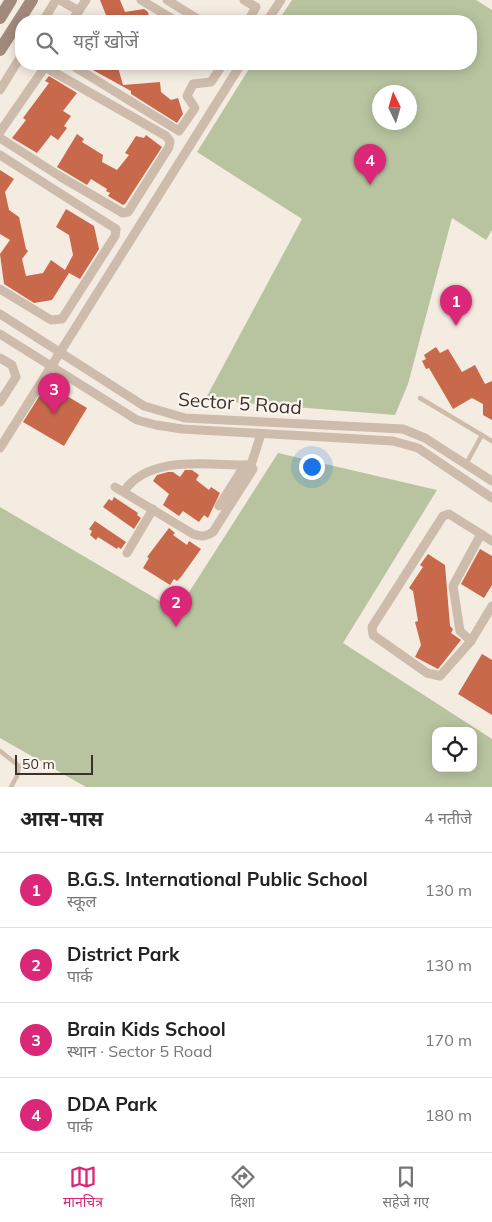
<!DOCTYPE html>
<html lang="hi">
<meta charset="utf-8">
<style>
body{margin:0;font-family:Mulish,"Noto Sans Devanagari",sans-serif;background:#f6f6f6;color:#222}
.controls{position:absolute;right:15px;bottom:15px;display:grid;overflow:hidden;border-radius:10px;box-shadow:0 2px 12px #0003}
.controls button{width:45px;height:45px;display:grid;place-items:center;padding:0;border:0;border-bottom:1px solid #e0e0e0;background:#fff;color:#222;font:25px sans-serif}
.compass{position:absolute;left:372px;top:85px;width:45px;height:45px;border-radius:50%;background:#fff;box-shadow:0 2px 12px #0003;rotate:355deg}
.scale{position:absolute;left:15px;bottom:12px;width:78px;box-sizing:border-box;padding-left:5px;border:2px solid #3b302b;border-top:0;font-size:14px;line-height:18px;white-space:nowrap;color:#3b302b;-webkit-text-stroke:4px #fbf5ee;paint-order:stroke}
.you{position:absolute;left:311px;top:466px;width:18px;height:18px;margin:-12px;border:4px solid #fff;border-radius:50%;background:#1a73e8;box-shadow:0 0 0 8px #1a73e833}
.badge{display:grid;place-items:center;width:32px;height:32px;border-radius:50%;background:#db2777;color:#fff;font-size:16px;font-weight:700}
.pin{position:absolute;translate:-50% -41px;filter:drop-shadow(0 1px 2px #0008)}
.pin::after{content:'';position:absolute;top:26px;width:18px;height:15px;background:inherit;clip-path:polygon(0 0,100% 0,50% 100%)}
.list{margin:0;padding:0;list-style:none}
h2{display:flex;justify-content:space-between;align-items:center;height:65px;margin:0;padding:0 20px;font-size:21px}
h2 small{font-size:16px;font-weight:400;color:#767676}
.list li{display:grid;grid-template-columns:32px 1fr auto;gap:15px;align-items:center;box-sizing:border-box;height:75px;padding:0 20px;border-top:1px solid #e0e0e0}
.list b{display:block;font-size:19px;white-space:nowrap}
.list p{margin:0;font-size:16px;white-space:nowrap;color:#767676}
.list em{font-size:16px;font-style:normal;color:#767676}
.icon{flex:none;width:28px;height:28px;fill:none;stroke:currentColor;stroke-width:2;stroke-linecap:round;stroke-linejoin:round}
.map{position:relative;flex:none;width:492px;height:787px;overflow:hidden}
.search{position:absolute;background:#fff;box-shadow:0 2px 12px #0003;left:15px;right:15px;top:15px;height:55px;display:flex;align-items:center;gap:12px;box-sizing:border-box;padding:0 18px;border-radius:20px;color:#767676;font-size:19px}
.sheet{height:365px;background:#fff}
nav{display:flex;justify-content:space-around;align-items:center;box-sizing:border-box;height:70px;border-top:1px solid #e0e0e0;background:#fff;font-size:14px;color:#767676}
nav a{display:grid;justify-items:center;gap:2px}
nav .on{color:#db2777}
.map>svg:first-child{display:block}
.green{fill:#b8c4a0;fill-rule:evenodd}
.building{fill:#c8694b}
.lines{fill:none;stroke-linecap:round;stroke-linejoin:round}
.lane{stroke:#cdbbac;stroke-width:4.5}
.street{stroke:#cdbbac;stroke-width:9}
.secondary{stroke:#a18a7d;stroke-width:12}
.labels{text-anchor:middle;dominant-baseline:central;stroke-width:4.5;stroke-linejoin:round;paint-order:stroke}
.street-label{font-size:19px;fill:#3b302b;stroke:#fbf5ee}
</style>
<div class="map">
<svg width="492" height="787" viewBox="0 0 492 787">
<rect width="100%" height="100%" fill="#f4ebe1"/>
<!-- green -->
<g class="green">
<path d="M292,0H476L492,10V230L486,240L452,218L408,384L395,415L205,400L302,219L197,152L252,64H471V21H278ZM380,92H410V122H380Z"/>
<path d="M278,453L437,490L343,643L492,739V787H86L0,738V507L177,611ZM436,731H473V768H436Z"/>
</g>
<!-- building -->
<g class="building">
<path d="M100,0H120L125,12L144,9L148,12L150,21H126L125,15L108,20Z"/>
<path d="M82,64H117L123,85L160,82L161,92L171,100L178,98L183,114L177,123L131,94V91Z"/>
<path d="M49,76L77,93L63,111L71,116L64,126L67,128L58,140L51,135L37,153L12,138L26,120L23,118L49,83L45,81Z"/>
<path d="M77,134L84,139L82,142L103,155L102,162L117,170L129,155L125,153L136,136L144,138L146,135L162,147L125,204L123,205L108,196L110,193L106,191L107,189L91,179L87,185L57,167Z"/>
<path d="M0,170L14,179L5,192L9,210L19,217L26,249L28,251L22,259L26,276L43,273L51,260L65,270L73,255L69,235L56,227L66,209L94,226L99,249L80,279L69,273L52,300L34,303L4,284L0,254L10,240L0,234Z"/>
<path d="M436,347L440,353L448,349L462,372L475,365L485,384L492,381V420L483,415V404L472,398L453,409L429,368L426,369L422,361L426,359L424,355Z"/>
<path d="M47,384L87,408L64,446L23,422Z"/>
<path d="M185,470H192L199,475L196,480L209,490L211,487L220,493L208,518L204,515L199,522L183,511L179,516L163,505L169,494L153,481L157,475L168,472H173L180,477Z"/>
<path d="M114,497L138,513L137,515L141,518L134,529L103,507L109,499L112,501Z"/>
<path d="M95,521L126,542L121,549L118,547L117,549L98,537L96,540L90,535L92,531L89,529Z"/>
<path d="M169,528L175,533L173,535L187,545L189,541L201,549L181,577L177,581L174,579L170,585L143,568L149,558L147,557Z"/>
<path d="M480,549L492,556V585L484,598L461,584Z"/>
<path d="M428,554L445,565L450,626L453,629L451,633L461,640L438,669L415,657L421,645L415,622L418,621L413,591L409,588L423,567L420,565Z"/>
<path d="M482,654L492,660V715L458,694Z"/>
</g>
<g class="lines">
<!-- lane -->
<g class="lane">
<path d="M420,398L492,441"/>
<path d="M466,464L482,435"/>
<path d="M0,751L19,766L17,776L11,787"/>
</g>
<!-- street -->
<g class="street">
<path d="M60,0L79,11"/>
<path d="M141,0L176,21"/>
<path d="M167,0L201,21"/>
<path d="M244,0L256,7L248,21"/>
<path d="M43,21L56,0"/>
<path d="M72,21L86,0"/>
<path d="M267,21L281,0"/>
<path d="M70,64L179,131L195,108L187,96L193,84L211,82L223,64"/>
<path d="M0,90L21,56"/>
<path d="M0,132L45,67L166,136L170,141L169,147L128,212L123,213L61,177L0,138"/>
<path d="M0,155L116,229L115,236L62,319L51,320L0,289"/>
<path d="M0,314L144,406L185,418L403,429L425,438L492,481"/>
<path d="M0,334L137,420L156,425L182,429L393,441L418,448L492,498"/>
<path d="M0,358L12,365L16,377L0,402"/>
<path d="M0,448L241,64"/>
<path d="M115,487L193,534C201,537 205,537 213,532L253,469L251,465L261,434"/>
<path d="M124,491C151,453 211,466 251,465"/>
<path d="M219,506L245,465"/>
<path d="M492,541L449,514L443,516L372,627L373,635L427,673L440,676L471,641L492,606"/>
<path d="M127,553L153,509"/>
<path d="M471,641L460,631L453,586L481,534"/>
</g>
<!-- secondary -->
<g class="secondary">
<path d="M0,18L11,0"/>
<path d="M0,50L32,0"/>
</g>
</g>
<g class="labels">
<!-- street labels -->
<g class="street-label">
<text transform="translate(240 403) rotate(4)">Sector 5 Road</text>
</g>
</g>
</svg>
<div class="controls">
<button><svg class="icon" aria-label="locate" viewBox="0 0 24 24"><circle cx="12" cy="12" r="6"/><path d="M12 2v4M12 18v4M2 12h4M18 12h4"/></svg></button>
</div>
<svg class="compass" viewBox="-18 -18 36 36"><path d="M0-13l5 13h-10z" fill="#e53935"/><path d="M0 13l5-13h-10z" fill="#767676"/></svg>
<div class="scale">50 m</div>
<div class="you"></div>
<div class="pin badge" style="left:456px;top:326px">1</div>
<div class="pin badge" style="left:176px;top:627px">2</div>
<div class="pin badge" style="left:54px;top:414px">3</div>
<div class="pin badge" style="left:370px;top:185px">4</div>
<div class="search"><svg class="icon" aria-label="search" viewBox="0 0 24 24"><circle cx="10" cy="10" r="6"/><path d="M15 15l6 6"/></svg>यहाँ खोजें</div>
</div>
<section class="sheet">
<h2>आस-पास<small>4 नतीजे</small></h2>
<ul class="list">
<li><span class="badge">1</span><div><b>B.G.S. International Public School</b><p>स्कूल</p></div><em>130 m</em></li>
<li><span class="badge">2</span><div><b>District Park</b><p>पार्क</p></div><em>130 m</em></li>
<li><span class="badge">3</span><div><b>Brain Kids School</b><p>स्थान · Sector 5 Road</p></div><em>170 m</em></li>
<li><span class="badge">4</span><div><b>DDA Park</b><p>पार्क</p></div><em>180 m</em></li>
</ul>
</section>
<nav>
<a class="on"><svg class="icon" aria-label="map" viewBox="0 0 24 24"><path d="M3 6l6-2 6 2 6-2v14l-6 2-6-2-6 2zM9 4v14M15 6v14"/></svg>मानचित्र</a>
<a><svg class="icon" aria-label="directions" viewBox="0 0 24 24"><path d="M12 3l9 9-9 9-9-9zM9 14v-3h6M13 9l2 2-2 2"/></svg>दिशा</a>
<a><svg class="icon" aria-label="saved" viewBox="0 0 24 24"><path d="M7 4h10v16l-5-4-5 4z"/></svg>सहेजे गए</a>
</nav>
